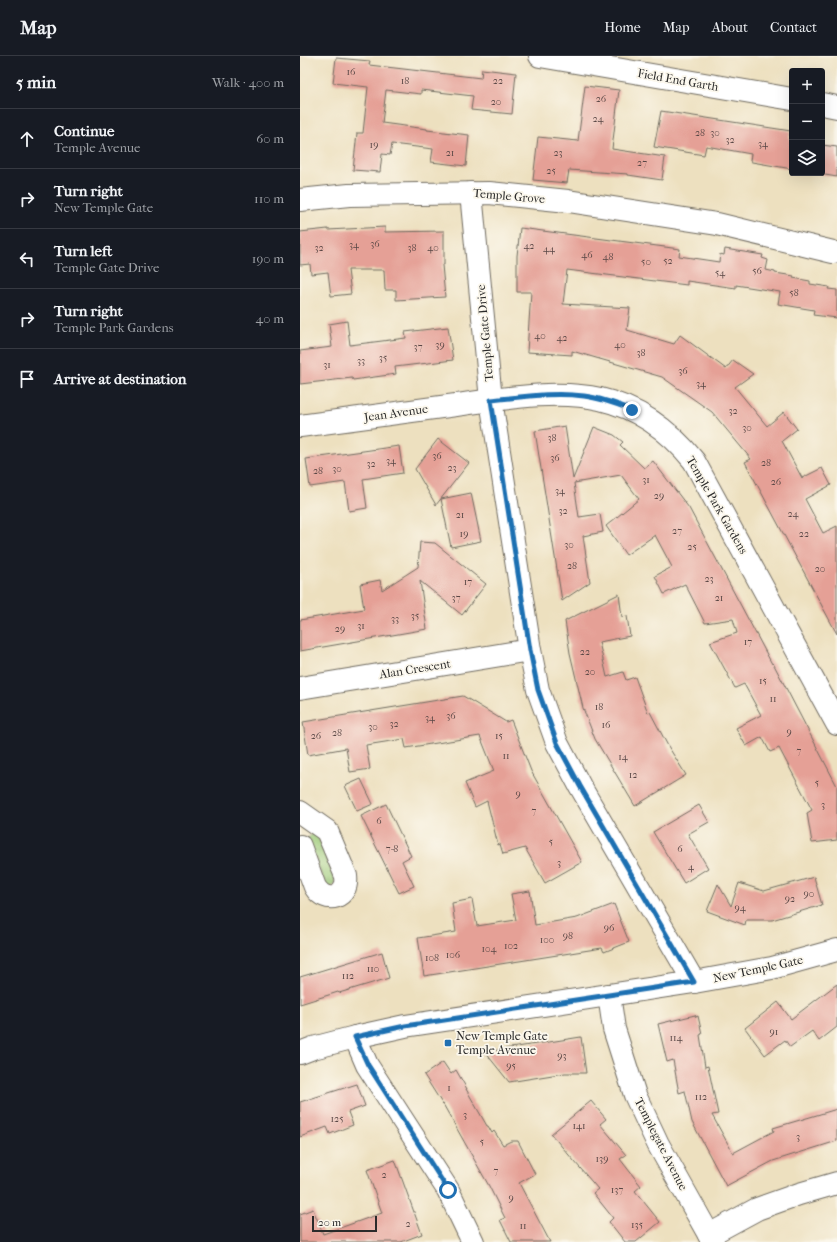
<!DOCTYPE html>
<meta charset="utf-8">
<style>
body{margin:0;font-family:"IM FELL French Canon",serif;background:#20242c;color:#f1f3f6}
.controls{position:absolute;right:12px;top:12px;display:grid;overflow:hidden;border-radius:4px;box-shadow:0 4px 16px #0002}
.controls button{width:36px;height:36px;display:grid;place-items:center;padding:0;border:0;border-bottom:1px solid #363941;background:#171b24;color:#f1f3f6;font:20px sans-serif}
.scale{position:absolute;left:12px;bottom:10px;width:65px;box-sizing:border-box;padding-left:4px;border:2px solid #2b2b2b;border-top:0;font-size:11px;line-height:14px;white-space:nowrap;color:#2b2b2b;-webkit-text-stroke:3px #fbf7ec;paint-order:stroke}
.stop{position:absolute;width:12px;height:12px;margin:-9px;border:3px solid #1f6fb2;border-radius:50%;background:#fff}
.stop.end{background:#1f6fb2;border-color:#fff;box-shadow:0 1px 4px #0008}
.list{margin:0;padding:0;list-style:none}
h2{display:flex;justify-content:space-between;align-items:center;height:52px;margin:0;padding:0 16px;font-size:17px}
h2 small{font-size:13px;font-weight:400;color:#9ea1a6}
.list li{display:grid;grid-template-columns:26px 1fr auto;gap:12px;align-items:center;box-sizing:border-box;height:60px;padding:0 16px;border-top:1px solid #363941}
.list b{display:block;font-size:15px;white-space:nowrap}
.list p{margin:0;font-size:13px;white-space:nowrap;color:#9ea1a6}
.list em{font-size:13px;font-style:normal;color:#9ea1a6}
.icon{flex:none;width:22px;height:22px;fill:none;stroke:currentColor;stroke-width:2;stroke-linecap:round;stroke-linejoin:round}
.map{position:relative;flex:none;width:537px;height:1186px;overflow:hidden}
header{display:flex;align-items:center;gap:24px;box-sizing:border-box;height:56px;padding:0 20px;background:#171b24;border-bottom:1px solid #363941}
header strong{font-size:19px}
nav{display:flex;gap:22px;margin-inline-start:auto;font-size:14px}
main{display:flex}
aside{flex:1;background:#171b24}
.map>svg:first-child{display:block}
.grass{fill:url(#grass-tufts);stroke:#647b52}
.building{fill:#e5a096}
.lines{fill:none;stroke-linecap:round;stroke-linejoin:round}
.minor-casing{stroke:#6f6a5f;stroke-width:24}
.minor{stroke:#fff;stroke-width:22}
.route{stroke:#1f6fb2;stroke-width:5}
.poi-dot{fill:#1f6fb2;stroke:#fbf7ec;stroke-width:1.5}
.labels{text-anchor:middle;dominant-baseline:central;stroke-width:3.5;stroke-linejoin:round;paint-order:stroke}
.number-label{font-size:10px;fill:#5a4846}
.street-label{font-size:12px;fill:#2b2b2b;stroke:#fbf7ec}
.poi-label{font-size:12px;fill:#2b2b2b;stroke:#fbf7ec;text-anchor:start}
</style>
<header>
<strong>Map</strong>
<nav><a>Home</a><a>Map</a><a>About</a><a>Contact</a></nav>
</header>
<main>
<aside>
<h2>5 min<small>Walk · 400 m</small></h2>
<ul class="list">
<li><svg class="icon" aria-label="ahead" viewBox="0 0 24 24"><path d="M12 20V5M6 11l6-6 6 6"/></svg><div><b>Continue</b><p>Temple Avenue</p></div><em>60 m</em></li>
<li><svg class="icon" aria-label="right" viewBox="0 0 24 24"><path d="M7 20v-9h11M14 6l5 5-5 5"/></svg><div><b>Turn right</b><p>New Temple Gate</p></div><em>110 m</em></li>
<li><svg class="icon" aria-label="left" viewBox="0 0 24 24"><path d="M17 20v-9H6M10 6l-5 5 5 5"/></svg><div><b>Turn left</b><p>Temple Gate Drive</p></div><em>190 m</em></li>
<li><svg class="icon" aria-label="right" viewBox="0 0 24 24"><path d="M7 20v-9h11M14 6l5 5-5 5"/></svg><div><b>Turn right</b><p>Temple Park Gardens</p></div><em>40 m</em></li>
<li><svg class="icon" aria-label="arrive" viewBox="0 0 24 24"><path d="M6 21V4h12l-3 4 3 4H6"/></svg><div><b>Arrive at destination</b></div></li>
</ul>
</aside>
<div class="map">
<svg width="537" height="1186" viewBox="0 0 537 1186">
<defs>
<pattern id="grass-tufts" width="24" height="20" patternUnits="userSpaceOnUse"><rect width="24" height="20" fill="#9ccb79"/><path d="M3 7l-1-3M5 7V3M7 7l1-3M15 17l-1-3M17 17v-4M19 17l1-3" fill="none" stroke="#87ae69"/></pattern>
</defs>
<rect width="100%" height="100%" fill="#fbf7ec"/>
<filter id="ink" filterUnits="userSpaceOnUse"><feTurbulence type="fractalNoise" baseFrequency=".025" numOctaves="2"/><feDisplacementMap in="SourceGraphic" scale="8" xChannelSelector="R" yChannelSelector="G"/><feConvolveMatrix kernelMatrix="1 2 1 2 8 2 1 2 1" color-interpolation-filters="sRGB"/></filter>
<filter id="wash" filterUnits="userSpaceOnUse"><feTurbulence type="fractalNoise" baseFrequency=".012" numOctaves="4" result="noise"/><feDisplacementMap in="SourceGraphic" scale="16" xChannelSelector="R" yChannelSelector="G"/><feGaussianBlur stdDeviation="0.9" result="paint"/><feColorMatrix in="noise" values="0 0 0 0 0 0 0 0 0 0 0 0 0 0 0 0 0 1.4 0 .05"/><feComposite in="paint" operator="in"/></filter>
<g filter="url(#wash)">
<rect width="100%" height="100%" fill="#ede0bf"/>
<!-- grass -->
<path class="grass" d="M12,778L16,779L19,782L35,823L34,828L31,831H26L8,784V782Z"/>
<g id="blocks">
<!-- building -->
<g class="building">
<path d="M36,2L70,5L69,9L181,22L182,13L216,17L212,58L171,54L173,40L121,34V38L86,34L82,67L127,73V74L169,79L166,110L131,106L133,93L92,88L90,99L82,98L80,116L53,114L57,77H63L68,31L33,27Z"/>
<path d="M285,30L319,34L312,93L365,101L362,124L328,119V118L269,114L267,127L233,124L238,81L278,85Z"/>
<path d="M361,55L491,75L489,83L492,84V113L452,106L450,105L451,98L406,90L404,99L354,91Z"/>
<path d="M522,89L537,91V121L513,117H522Z"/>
<path d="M85,171V176L144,175V209H142L145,241L96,244V234H85L84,214H48L51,238L31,240L28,216L11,218L10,208L0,209V176L28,173V174Z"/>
<path d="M220,172L380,193L379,200L419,206L420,198L424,199L425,193L463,199L462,202L468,204L466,214L475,216V217L494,220L493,222L510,225V228L529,231L528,233L537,234V262L513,259L514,254L478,248L480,236L436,229V232L387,225V229L267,214L263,248L330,252L327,274L374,288L380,279L426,313L433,304L453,318L435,331L467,370L484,356L497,373L482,385L502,422L522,412L531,429L505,443L523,477L537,470V578L445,406L451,403L412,356L362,321L272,295V299L227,296L231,236H217V200Z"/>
<path d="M47,265L50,289L106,282L105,276L148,271L153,304L95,311L96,318L53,324L52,322L0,328V295L32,291L29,268Z"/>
<path d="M265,370L273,423L294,371L314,379L323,386L320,389L344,412L353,405L389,452L472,608L473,607L537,730V784L512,787L507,757L512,754L479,692L470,696L462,681L446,690L436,672L461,659L444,628L435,632L410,586L437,577L433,563L405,567L385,528L364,538L355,520L372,511L355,479L326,499L306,470L339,443L321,419L274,427L279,461L300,458L303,476L283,480L290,526L262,545L235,375Z"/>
<path d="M138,383L169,407L136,449L115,413Z"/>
<path d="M99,390L103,417L63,423L67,452L49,455L45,426L10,431L6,403Z"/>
<path d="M171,437L181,485L151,491L141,443Z"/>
<path d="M120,486L135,487L186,528L162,559L120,525L127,573L0,595V564L64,553L60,528L80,524L82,534L118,511Z"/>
<path d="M319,538L322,561L327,560L330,580L299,586L307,621L323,616L326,624L335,621L348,657L350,656L368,690L386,719L335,750L295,683L283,652L270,597L265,565Z"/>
<path d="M163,640L206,666L211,664L231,715L282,806L245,827L225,792L203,798L200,788L198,789L187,745L175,751L165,727L194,715L180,680L106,692L104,683L66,689L70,713L50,716L46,692L8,699L3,666Z"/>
<path d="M61,723L73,748L57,755L45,730Z"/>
<path d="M86,748L111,800L102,805L114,830L99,837L61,760Z"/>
<path d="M399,749L409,766L388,778L408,812L384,827L353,776Z"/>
<path d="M514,821L522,849L472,864H446L445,869L407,855L418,828L431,850L439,827L464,835Z"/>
<path d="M230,835L235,869L277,862L314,848L329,886L304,896L302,892L124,920L118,882L156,876L152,847L172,843L177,870L216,864L211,838Z"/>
<path d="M82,896L89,922L39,937L38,936L0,948V921Z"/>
<path d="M537,928V971L519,985L512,975L490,991L485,984L465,999L445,972L478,946L491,963Z"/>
<path d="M395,959L396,961L398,960L402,978L400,979L405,1011L408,1010L418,1058L412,1059L433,1097L474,1075L473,1072L537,1053V1085L473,1105L426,1130L392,1066L385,1035L379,1037L373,1004L367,1006L358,968Z"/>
<path d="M281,981L286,1017H265L209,1026L185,996Z"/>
<path d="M143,1006L151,1018L156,1014L167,1033H166L187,1070H188L192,1077L194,1075L203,1089L211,1085H218L235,1118L219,1127L250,1186H211L200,1164L205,1162L189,1130L143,1048V1049L124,1019Z"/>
<path d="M57,1028L65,1050L48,1056L53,1069L30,1078L27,1071L0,1081V1046Z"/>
<path d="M291,1045L306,1063L300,1068L326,1099L320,1103L341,1130L335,1135L360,1166L336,1186H325L314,1172L309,1166L313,1162L293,1137L298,1133L251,1078Z"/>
<path d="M95,1104L122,1178L101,1186H0V1158L13,1153L23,1178L82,1157L67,1114Z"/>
</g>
</g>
</g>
<g filter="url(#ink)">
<use href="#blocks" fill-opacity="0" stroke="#6f6a5f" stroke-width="1"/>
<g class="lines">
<defs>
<g id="minor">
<path d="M240,0L492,43"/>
<path d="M522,48L537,51"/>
<path d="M171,137L191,344L230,594L238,634L257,687L280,730L394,926"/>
<path d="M0,144L49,139L189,137L268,145L417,168L533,196"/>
<path d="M0,370C52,363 104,356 156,349C201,343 256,333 300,343C339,352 370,375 394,405L537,668"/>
<path d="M0,632L230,594"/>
<path d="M0,756L27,775L46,820C49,842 26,849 15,831L0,790"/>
<path d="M309,939L314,973L335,1039L358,1088L413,1186"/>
<path d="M55,981L67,1009L148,1134L173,1186"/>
<path d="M0,997L13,992L55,981L105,970L394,926L472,912L537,894"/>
<path d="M409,1179L457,1153L499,1138L537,1127"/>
</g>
</defs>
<!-- minor casing -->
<use href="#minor" class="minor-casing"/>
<!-- minor -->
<use href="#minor" class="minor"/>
</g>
</g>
<g class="lines" filter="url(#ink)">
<!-- route -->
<path class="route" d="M148,1134L68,1009L55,981L105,970L394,926L280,730L257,687L238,634L230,594L191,344C222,341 254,336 284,340C301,342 317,348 332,354"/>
</g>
<!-- markers -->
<rect class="poi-dot" x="144" y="983" width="8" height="8" rx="2"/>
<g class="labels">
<!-- number labels -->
<g class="number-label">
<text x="51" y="16">16</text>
<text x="105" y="25">18</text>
<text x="198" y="25">22</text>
<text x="301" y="43">26</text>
<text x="196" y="46">20</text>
<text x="298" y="63">24</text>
<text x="400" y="77">28</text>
<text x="415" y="77">30</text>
<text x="430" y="84">32</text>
<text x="463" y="88">34</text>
<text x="74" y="89">19</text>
<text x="150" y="97">21</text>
<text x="258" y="97">23</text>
<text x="342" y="107">27</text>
<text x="251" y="115">25</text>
<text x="75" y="188">36</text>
<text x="54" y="189">34</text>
<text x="229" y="190">42</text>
<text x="19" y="192">32</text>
<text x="112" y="192">38</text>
<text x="133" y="192">40</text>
<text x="249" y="193">44</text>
<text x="287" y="199">46</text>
<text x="308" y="201">48</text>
<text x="368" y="205">52</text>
<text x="346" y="206">50</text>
<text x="457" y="215">56</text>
<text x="420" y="217">54</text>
<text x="494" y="237">58</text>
<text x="240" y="280">40</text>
<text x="262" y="282">42</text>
<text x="140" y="289">39</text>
<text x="320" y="289">40</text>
<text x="118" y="291">37</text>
<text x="341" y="297">38</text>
<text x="83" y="302">35</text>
<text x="61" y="305">33</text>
<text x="27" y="309">31</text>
<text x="383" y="315">36</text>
<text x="401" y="328">34</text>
<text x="433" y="355">32</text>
<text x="447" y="372">30</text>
<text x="252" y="382">38</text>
<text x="137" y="400">36</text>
<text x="255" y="402">36</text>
<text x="91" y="405">34</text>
<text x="466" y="407">28</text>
<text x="71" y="408">32</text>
<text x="152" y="412">23</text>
<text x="37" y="413">30</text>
<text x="18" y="415">28</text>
<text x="346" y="424">31</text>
<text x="476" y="426">26</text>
<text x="260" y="435">34</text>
<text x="359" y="440">29</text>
<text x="263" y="455">32</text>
<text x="493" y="458">24</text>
<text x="160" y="459">21</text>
<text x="377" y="475">27</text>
<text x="164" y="478">19</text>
<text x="504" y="478">22</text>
<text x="269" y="489">30</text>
<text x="392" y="491">25</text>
<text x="272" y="510">28</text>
<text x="520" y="513">20</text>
<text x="409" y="523">23</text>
<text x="168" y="526">17</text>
<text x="156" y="542">37</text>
<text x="419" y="542">21</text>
<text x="115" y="560">35</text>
<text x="95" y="563">33</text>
<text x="61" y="570">31</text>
<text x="40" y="573">29</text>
<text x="448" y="586">17</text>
<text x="285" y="596">22</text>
<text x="290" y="616">20</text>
<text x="463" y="625">15</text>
<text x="473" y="643">11</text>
<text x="299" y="651">18</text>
<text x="151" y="660">36</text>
<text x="130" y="662">34</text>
<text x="94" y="668">32</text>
<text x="306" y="669">16</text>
<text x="73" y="671">30</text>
<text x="489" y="676">9</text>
<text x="37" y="677">28</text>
<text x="16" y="680">26</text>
<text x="199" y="680">15</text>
<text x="499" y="695">7</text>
<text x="206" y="700">11</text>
<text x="323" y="701">14</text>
<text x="333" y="719">12</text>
<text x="517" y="727">5</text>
<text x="218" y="738">9</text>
<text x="523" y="749">3</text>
<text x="234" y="755">7</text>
<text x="79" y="765">6</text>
<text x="251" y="786">5</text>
<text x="92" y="793">7-8</text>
<text x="380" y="793">6</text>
<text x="259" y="807">3</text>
<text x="391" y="811">4</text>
<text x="509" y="838">90</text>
<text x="490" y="843">92</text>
<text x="440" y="852">94</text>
<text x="309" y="872">96</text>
<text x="268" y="880">98</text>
<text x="247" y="884">100</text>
<text x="211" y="890">102</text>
<text x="189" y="893">104</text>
<text x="153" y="899">106</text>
<text x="132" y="902">108</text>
<text x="73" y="913">110</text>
<text x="48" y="920">112</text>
<text x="474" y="976">91</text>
<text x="376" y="982">114</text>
<text x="262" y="1000">93</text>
<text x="211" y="1010">95</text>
<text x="149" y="1032">1</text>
<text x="401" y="1041">112</text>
<text x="165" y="1059">3</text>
<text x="37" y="1063">125</text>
<text x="279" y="1070">141</text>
<text x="498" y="1081">3</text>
<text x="182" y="1086">5</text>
<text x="302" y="1103">139</text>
<text x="196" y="1115">7</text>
<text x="84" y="1119">2</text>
<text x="317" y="1134">137</text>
<text x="211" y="1142">9</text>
<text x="108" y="1168">2</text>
<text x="337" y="1169">135</text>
<text x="223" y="1170">11</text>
</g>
<!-- street labels -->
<g class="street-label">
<text transform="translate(378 24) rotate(10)">Field End Garth</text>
<text transform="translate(209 140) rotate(5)">Temple Grove</text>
<text transform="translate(185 277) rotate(-95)">Temple Gate Drive</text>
<text transform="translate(96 357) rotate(-8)">Jean Avenue</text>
<text transform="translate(417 449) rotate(60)">Temple Park Gardens</text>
<text transform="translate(115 613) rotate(-9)">Alan Crescent</text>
<text transform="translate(458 913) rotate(-12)">New Temple Gate</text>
<text transform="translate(361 1088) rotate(63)">Templegate Avenue</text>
</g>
<!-- poi labels -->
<g class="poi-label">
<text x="156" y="980">New Temple Gate<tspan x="156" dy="14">Temple Avenue</tspan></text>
</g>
</g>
</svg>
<div class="controls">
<button>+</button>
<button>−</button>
<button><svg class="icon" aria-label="layers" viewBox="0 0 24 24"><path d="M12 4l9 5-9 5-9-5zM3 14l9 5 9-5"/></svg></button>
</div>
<div class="scale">20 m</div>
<div class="stop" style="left:148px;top:1134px"></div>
<div class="stop end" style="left:332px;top:354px"></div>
</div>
</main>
